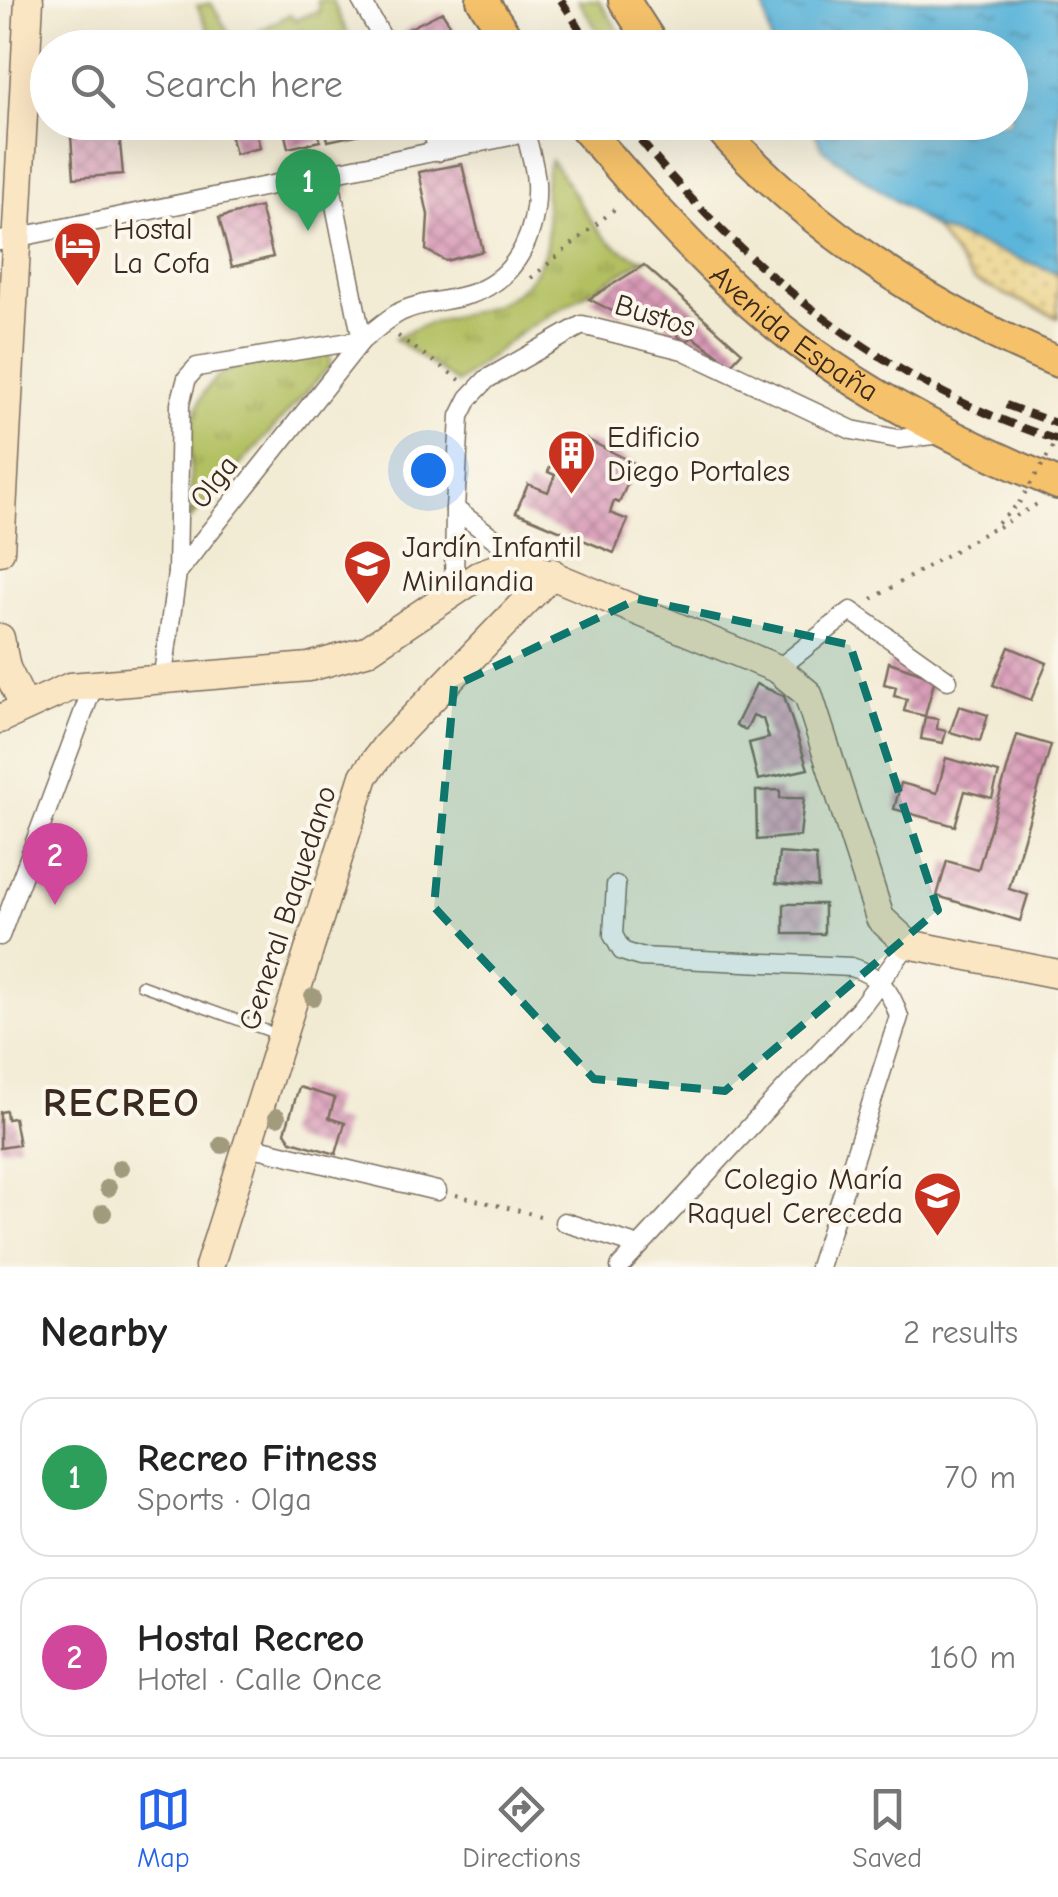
<!DOCTYPE html>
<meta charset="utf-8">
<style>
body{margin:0;font-family:"Comic Neue",sans-serif;background:#f2f2f2;color:#222}
.you{position:absolute;left:428px;top:470px;width:35px;height:35px;margin:-25px;border:8px solid #fff;border-radius:50%;background:#1a73e8;box-shadow:0 0 0 15px #1a73e833}
.badge{display:grid;place-items:center;width:65px;height:65px;border-radius:50%;background:#2563eb;color:#fff;font-size:32px;font-weight:700}
.pin{position:absolute;translate:-50% -82px;filter:drop-shadow(0 2px 5px #0008)}
.pin::after{content:'';position:absolute;top:52px;width:35px;height:30px;background:inherit;clip-path:polygon(0 0,100% 0,50% 100%)}
.list{margin:0;padding:0;list-style:none}
h2{display:flex;justify-content:space-between;align-items:center;height:130px;margin:0;padding:0 40px;font-size:42px}
h2 small{font-size:32px;font-weight:400;color:#767676}
.list li{display:grid;grid-template-columns:65px 1fr auto;gap:30px;align-items:center;box-sizing:border-box;height:160px;margin:0 20px 20px;padding:0 20px;border:2px solid #e0e0e0;border-radius:30px}
.list b{display:block;font-size:38px;white-space:nowrap}
.list p{margin:0;font-size:32px;white-space:nowrap;color:#767676}
.list em{font-size:32px;font-style:normal;color:#767676}
.icon{flex:none;width:55px;height:55px;fill:none;stroke:currentColor;stroke-width:2;stroke-linecap:round;stroke-linejoin:round}
.map{position:relative;flex:none;width:1058px;height:1267px;overflow:hidden}
.search{position:absolute;background:#fff;box-shadow:0 10px 40px #0002;left:30px;right:30px;top:30px;height:110px;display:flex;align-items:center;gap:25px;box-sizing:border-box;padding:0 35px;border-radius:55px;color:#767676;font-size:38px}
.sheet{height:490px;background:#fff}
nav{display:flex;justify-content:space-around;align-items:center;box-sizing:border-box;height:140px;border-top:2px solid #e0e0e0;background:#fff;font-size:28px;color:#767676}
nav a{display:grid;justify-items:center;gap:5px}
nav .on{color:#2563eb}
.map>svg:first-child{display:block}
.grass{fill:url(#grass-tufts);stroke:#777540;stroke-width:2.5}
.sand{fill:url(#sand-dots);stroke:#94825e;stroke-width:2.5}
.water{fill:url(#water-ripples);stroke:#4c707c;stroke-width:2.5}
.building{fill:url(#building-cross-hatch)}
.lines{fill:none;stroke-linecap:round;stroke-linejoin:round}
.lane-casing{stroke:#7b6e5e;stroke-width:12}
.street-casing{stroke:#7b6e5e;stroke-width:21}
.secondary-casing{stroke:#7b6e5e;stroke-width:31}
.primary-casing{stroke:#7b6e5e;stroke-width:34}
.path{stroke:#7b6e5e;stroke-width:4;stroke-dasharray:2.5 8;stroke-linecap:butt}
.lane{stroke:#fff;stroke-width:9}
.street{stroke:#fff;stroke-width:18}
.secondary{stroke:#fbe6c4;stroke-width:28}
.primary{stroke:#f5c16b;stroke-width:30}
.rail{stroke:#3b2a1e;stroke-width:8;stroke-dasharray:15 8;stroke-linecap:butt}
.path-bridge{stroke:#7b6e5e;stroke-width:4;stroke-dasharray:2.5 8;stroke-linecap:butt}
.tree{fill:#a19a7b}
.marked{fill:#0f766e;fill-opacity:0.2;stroke:#0f766e;stroke-width:8;stroke-dasharray:20 12;stroke-linejoin:round}
.labels{text-anchor:middle;dominant-baseline:central;stroke-width:8;stroke-linejoin:round;paint-order:stroke}
.poi-label{font-size:30px;fill:#3b2a1e;stroke:#fbf7ec;text-anchor:start}
.street-label{font-size:30px;fill:#3b2a1e;stroke:#fbf7ec}
.district-label{font-size:40px;font-weight:bold;letter-spacing:2.5px;fill:#3b2a1e;stroke:#fbf7ec}
</style>
<div class="map">
<svg width="1058" height="1267" viewBox="0 0 1058 1267">
<defs>
<pattern id="grass-tufts" width="24" height="20" patternUnits="userSpaceOnUse" patternTransform="scale(2.5)"><rect width="24" height="20" fill="#b3c062"/><path d="M3 7l-1-3M5 7V3M7 7l1-3M15 17l-1-3M17 17v-4M19 17l1-3" fill="none" stroke="#939c50"/></pattern>
<pattern id="sand-dots" width="8" height="8" patternUnits="userSpaceOnUse" patternTransform="scale(2.5)"><rect width="8" height="8" fill="#eeda9e"/><path d="M2 2h.1M6 6h.1" fill="none" stroke="#cdbb88" stroke-width="1.8" stroke-linecap="round"/></pattern>
<pattern id="water-ripples" width="26" height="14" patternUnits="userSpaceOnUse" patternTransform="scale(2.5)"><rect width="26" height="14" fill="#5cb5da"/><path d="M2 4q2-2 4 0t4 0M15 11q2-2 4 0t4 0" fill="none" stroke="#4d93b0"/></pattern>
<pattern id="building-cross-hatch" width="8" height="8" patternUnits="userSpaceOnUse" patternTransform="scale(2.5)"><rect width="8" height="8" fill="#d99bb8"/><path d="M0 0l8 8M0 8l8-8" fill="none" stroke="#b17f95"/></pattern>
</defs>
<rect width="100%" height="100%" fill="#fbf7ec"/>
<filter id="ink" filterUnits="userSpaceOnUse"><feTurbulence type="fractalNoise" baseFrequency=".01" numOctaves="2"/><feDisplacementMap in="SourceGraphic" scale="20" xChannelSelector="R" yChannelSelector="G"/><feConvolveMatrix kernelMatrix="1 2 1 2 8 2 1 2 1" color-interpolation-filters="sRGB"/></filter>
<filter id="wash" filterUnits="userSpaceOnUse"><feTurbulence type="fractalNoise" baseFrequency=".0048" numOctaves="4" result="noise"/><feDisplacementMap in="SourceGraphic" scale="40" xChannelSelector="R" yChannelSelector="G"/><feGaussianBlur stdDeviation="2.25" result="paint"/><feColorMatrix in="noise" values="0 0 0 0 0 0 0 0 0 0 0 0 0 0 0 0 0 1.4 0 .05"/><feComposite in="paint" operator="in"/></filter>
<g filter="url(#wash)">
<rect width="100%" height="100%" fill="#f2ebd4"/>
<!-- grass -->
<g class="grass">
<path d="M317,0H332L354,47H310L302,30L275,47H258V32L290,14L296,20L320,10Z"/>
<path d="M578,0H599L629,47H608Z"/>
<path d="M211,3L231,37L246,35L252,47H207L203,38L210,33L197,6Z"/>
<path d="M551,160C582,197 592,247 645,259L521,332L457,383L395,339C445,306 521,322 544,253C554,223 537,188 551,160Z"/>
<path d="M330,353V366L190,520C194,471 176,385 237,367C266,358 300,357 330,353Z"/>
</g>
<!-- sand -->
<path class="sand" d="M934,228L1058,273V318L973,280Z"/>
<!-- water -->
<path class="water" d="M763,0H1058V273L934,228L823,150L810,123L1010,122V48L772,47Z"/>
<g id="blocks">
<!-- building -->
<g class="building">
<path d="M442,12L455,32L431,48H412L402,32Z"/>
<path d="M70,122H118L123,174L74,178Z"/>
<path d="M227,122H254L260,148L235,154Z"/>
<path d="M282,122H316L320,141L288,148Z"/>
<path d="M324,122H374L375,131L328,141Z"/>
<path d="M462,164L483,251L446,261L426,250L428,215L419,172Z"/>
<path d="M260,207L273,257L232,267L219,218Z"/>
<path d="M644,265L742,352L731,364L693,337L685,342L656,316L649,318L632,303L620,315L589,299Z"/>
<path d="M563,436L583,444L586,439L636,464L619,503L614,501L610,513L628,520L614,553L516,512L528,484L548,492L555,475L548,472Z"/>
<path d="M1009,647L1047,663L1031,700L993,685Z"/>
<path d="M889,662L935,678L925,716L904,711L907,699L894,696L896,687L884,684Z"/>
<path d="M756,684L784,696L808,769L758,780L749,743L769,738L763,719L753,715L746,730L736,725Z"/>
<path d="M959,706L988,715L980,741L950,732Z"/>
<path d="M925,717L938,719L937,729L946,731L943,743L921,739Z"/>
<path d="M1017,735L1051,745L1009,889L1028,895L1020,921L937,896L947,861L978,870Z"/>
<path d="M946,758L999,773L992,798L965,791L955,826L894,809L901,783L937,793Z"/>
<path d="M780,790V798H804L800,836L757,840L756,791Z"/>
<path d="M779,853L816,856L818,887L776,883Z"/>
<rect x="784" y="904" width="40" height="30"/>
<path d="M299,1087L335,1098L329,1118L345,1123L336,1154L291,1141L285,1132Z"/>
<path d="M6,1111L7,1119L14,1118L19,1145L0,1148V1112Z"/>
</g>
</g>
</g>
<g filter="url(#ink)">
<use href="#blocks" fill-opacity="0" stroke="#7b6e5e" stroke-width="2.5"/>
<g class="lines">
<defs>
<path id="lane" d="M141,985L279,1035"/>
<g id="street">
<path d="M361,0L388,48"/>
<path d="M430,122L438,152"/>
<path d="M0,241L525,133"/>
<path d="M528,564L455,509L460,416L469,398L487,379L582,325L683,350L852,430L898,439L942,434"/>
<path d="M177,573L180,404L187,378L197,367L362,340L329,175"/>
<path d="M454,588L455,509"/>
<path d="M778,669L851,611L948,680"/>
<path d="M162,682L177,573L362,340C374,331 387,319 400,312C424,300 452,302 476,292C520,275 538,228 536,183C535,161 526,143 524,122"/>
<path d="M616,885L613,935L622,951L640,957L851,967C878,975 891,990 899,1017L819,1267"/>
<path d="M0,936L94,684"/>
<path d="M249,1146L437,1191"/>
<path d="M564,1222L639,1246"/>
<path d="M620,1267L860,1008L908,944"/>
</g>
<g id="secondary">
<path d="M0,551L29,0"/>
<path d="M0,638L6,668L25,707"/>
<path d="M0,719L70,687L309,667L366,651L481,574L506,565L532,567L778,669L808,694L880,918L908,944L1058,974"/>
<path d="M209,1267L364,776L386,746L553,573"/>
</g>
<g id="primary">
<path d="M482,0L514,48"/>
<path d="M624,0L655,48"/>
<path id="s1" d="M580,122C634,185 687,246 748,301C837,381 948,438 1058,484"/>
<path d="M714,122C807,227 929,309 1058,362"/>
</g>
</defs>
<!-- lane casing -->
<use href="#lane" class="lane-casing"/>
<!-- street casing -->
<use href="#street" class="street-casing"/>
<!-- secondary casing -->
<use href="#secondary" class="secondary-casing"/>
<!-- primary casing -->
<use href="#primary" class="primary-casing"/>
<!-- path -->
<g class="path">
<path d="M531,278L616,208"/>
<path d="M398,336L460,380"/>
<path d="M998,527L1037,504"/>
<path d="M872,599L993,528L1019,503"/>
<path d="M456,1195L544,1217"/>
</g>
<!-- lane -->
<use href="#lane" class="lane"/>
<!-- street -->
<use href="#street" class="street"/>
<!-- secondary -->
<use href="#secondary" class="secondary"/>
<!-- primary -->
<use href="#primary" class="primary"/>
<!-- rail -->
<g class="rail">
<path d="M561,0L592,48"/>
<path d="M626,122C736,263 885,386 1058,440"/>
<path d="M1006,405L1058,424"/>
</g>
<!-- path-bridge -->
<path class="path-bridge" d="M1019,503L1058,439"/>
</g>
<!-- trees -->
<g class="tree">
<circle cx="313" cy="997" r="9"/>
<circle cx="277" cy="1117" r="9"/>
<circle cx="222" cy="1145" r="9"/>
<circle cx="120" cy="1168" r="9"/>
<circle cx="108" cy="1188" r="9"/>
<circle cx="103" cy="1213" r="9"/>
</g>
</g>
<!-- marked area -->
<path class="marked" d="M638,599L850,645L938,910L725,1091L594,1079L434,907L454,686Z"/>
<!-- icons -->
<defs>
<symbol id="hotel-pin" viewBox="-11 -11 22 30"><path d="M0 17L-7.5 6A9.5 9.5 0 1 1 7.5 6Z" fill="#c8321e" stroke="#fbf7ec"/><path d="M-6-4.5h1.5V1H6V5H4.5V3h-9V5H-6ZM-4 0a1.8 1.8 0 1 1 3.6 0ZM.5 0V-2.5h3Q6-2.5 6 0Z" fill="#fff"/></symbol>
<symbol id="building-pin" viewBox="-11 -11 22 30"><path d="M0 17L-7.5 6A9.5 9.5 0 1 1 7.5 6Z" fill="#c8321e" stroke="#fbf7ec"/><path d="M-4-6H4V6H1V3H-1V6H-4ZM-2.5-4.3h1.7v1.8h-1.7ZM.8-4.3h1.7v1.8H.8ZM-2.5-1h1.7V.8h-1.7ZM.8-1h1.7V.8H.8Z" fill="#fff"/></symbol>
<symbol id="school-pin" viewBox="-11 -11 22 30"><path d="M0 17L-7.5 6A9.5 9.5 0 1 1 7.5 6Z" fill="#c8321e" stroke="#fbf7ec"/><path d="M0-5L7-2L0 1L-7-2ZM-4 1L0 2.5L4 1V4Q0 6-4 4Z" fill="#fff"/></symbol>
</defs>
<g fill-rule="evenodd">
<use href="#hotel-pin" x="50" y="218" width="55" height="75"/>
<use href="#building-pin" x="544" y="426" width="55" height="75"/>
<use href="#school-pin" x="340" y="536" width="55" height="75"/>
<use href="#school-pin" x="910" y="1168" width="55" height="75"/>
</g>
<g class="labels">
<!-- poi labels -->
<g class="poi-label">
<text x="113" y="229">Hostal<tspan x="113" dy="34">La Cofa</tspan></text>
<text x="607" y="437">Edificio<tspan x="607" dy="34">Diego Portales</tspan></text>
<text x="402" y="547">Jardín Infantil<tspan x="402" dy="34">Minilandia</tspan></text>
<text x="903" y="1179" text-anchor="end">Colegio María<tspan x="903" dy="34">Raquel Cereceda</tspan></text>
</g>
<!-- street labels -->
<g class="street-label">
<text transform="translate(655 316) rotate(17)">Bustos</text>
<text stroke="none"><textPath href="#s1" startOffset="302">Avenida España</textPath></text>
<text transform="translate(214 482) rotate(-52)">Olga</text>
<text transform="translate(288 908) rotate(-72)">General Baquedano</text>
</g>
<!-- district labels -->
<g class="district-label">
<text x="122" y="1103">RECREO</text>
</g>
</g>
</svg>
<div class="you"></div>
<div class="pin badge" style="left:308px;top:231px;background:#2e9e5b">1</div>
<div class="pin badge" style="left:55px;top:905px;background:#d1479c">2</div>
<div class="search"><svg class="icon" aria-label="search" viewBox="0 0 24 24"><circle cx="10" cy="10" r="6"/><path d="M15 15l6 6"/></svg>Search here</div>
</div>
<section class="sheet">
<h2>Nearby<small>2 results</small></h2>
<ul class="list">
<li><span class="badge" style="background:#2e9e5b">1</span><div><b>Recreo Fitness</b><p>Sports · Olga</p></div><em>70 m</em></li>
<li><span class="badge" style="background:#d1479c">2</span><div><b>Hostal Recreo</b><p>Hotel · Calle Once</p></div><em>160 m</em></li>
</ul>
</section>
<nav>
<a class="on"><svg class="icon" aria-label="map" viewBox="0 0 24 24"><path d="M3 6l6-2 6 2 6-2v14l-6 2-6-2-6 2zM9 4v14M15 6v14"/></svg>Map</a>
<a><svg class="icon" aria-label="directions" viewBox="0 0 24 24"><path d="M12 3l9 9-9 9-9-9zM9 14v-3h6M13 9l2 2-2 2"/></svg>Directions</a>
<a><svg class="icon" aria-label="saved" viewBox="0 0 24 24"><path d="M7 4h10v16l-5-4-5 4z"/></svg>Saved</a>
</nav>
